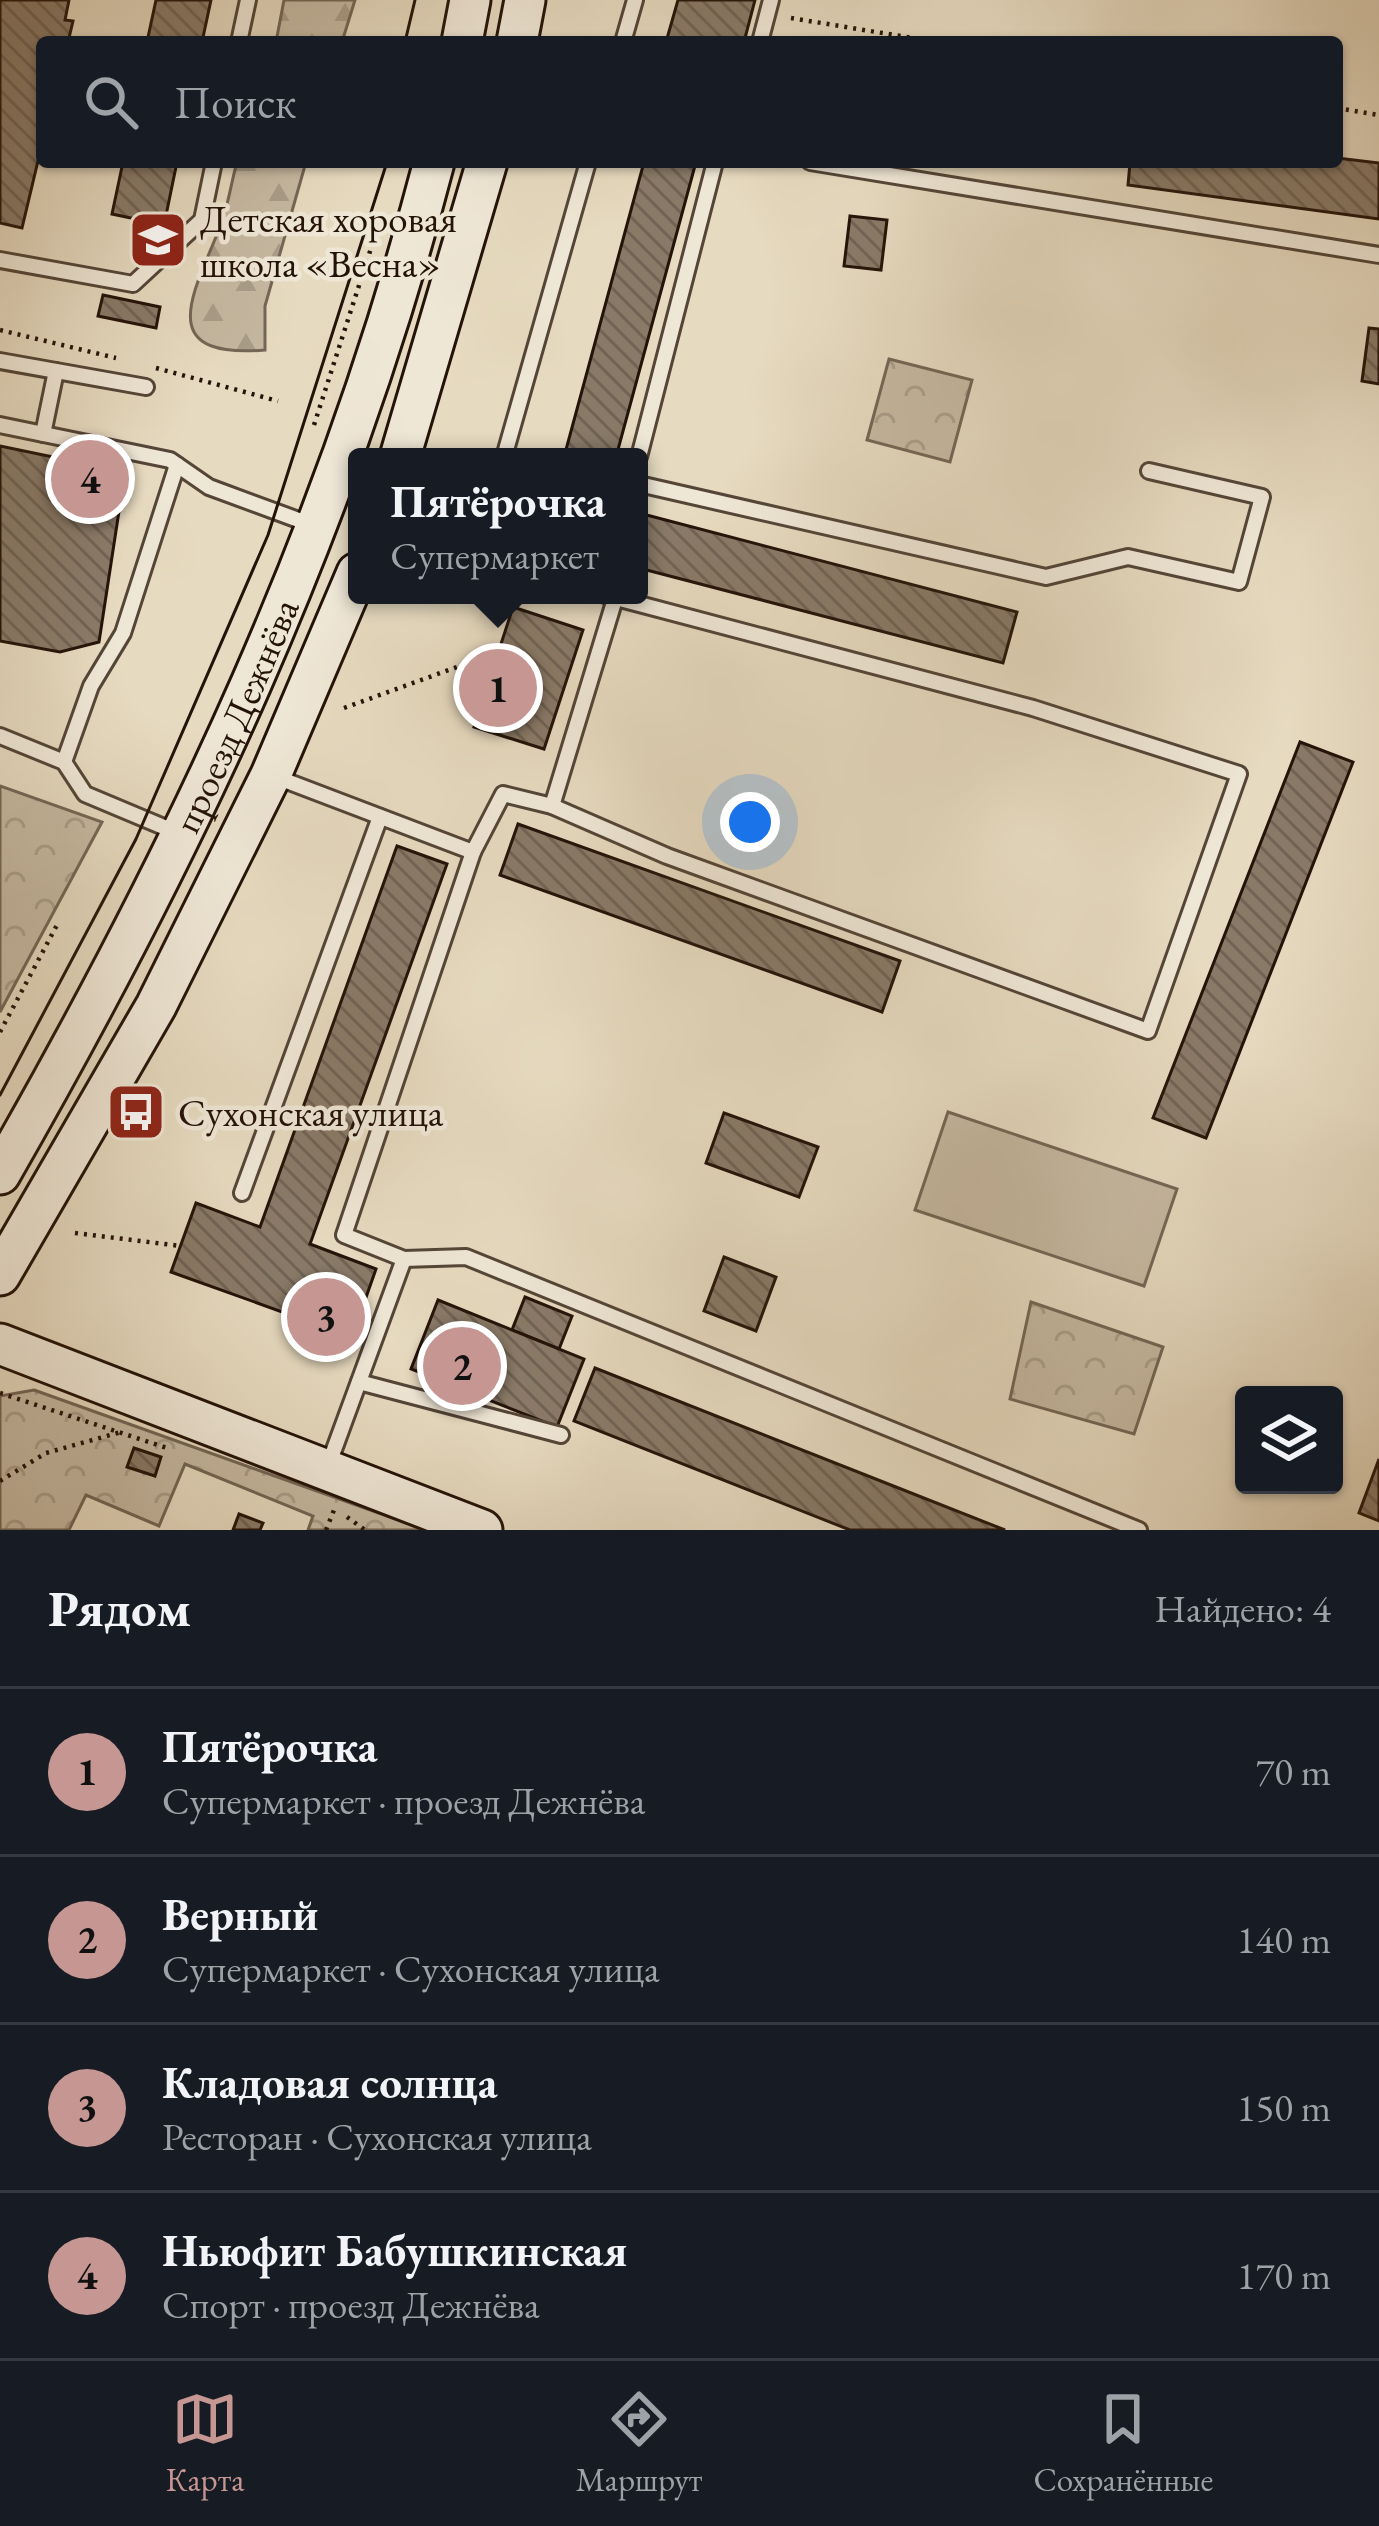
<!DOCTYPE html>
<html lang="ru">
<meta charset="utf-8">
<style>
body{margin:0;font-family:"EB Garamond",serif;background:#242831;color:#f1f3f6}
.controls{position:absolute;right:36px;bottom:36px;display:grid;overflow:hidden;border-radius:12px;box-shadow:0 3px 9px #0004}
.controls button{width:108px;height:108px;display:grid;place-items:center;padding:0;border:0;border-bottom:3px solid #363941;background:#171b24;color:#f1f3f6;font:60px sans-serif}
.you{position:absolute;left:750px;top:822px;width:42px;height:42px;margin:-30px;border:9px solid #fff;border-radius:50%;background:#1a73e8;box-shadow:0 0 0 18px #1a73e833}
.badge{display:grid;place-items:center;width:78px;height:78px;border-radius:50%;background:#c59692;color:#111;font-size:39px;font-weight:700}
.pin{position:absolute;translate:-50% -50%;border:6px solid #fff;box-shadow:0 3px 12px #0006}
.popup{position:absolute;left:348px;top:448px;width:300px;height:156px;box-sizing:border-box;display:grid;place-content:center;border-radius:12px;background:#171b24;filter:drop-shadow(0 3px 9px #0005);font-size:39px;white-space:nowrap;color:#9ea1a6}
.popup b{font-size:45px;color:#f1f3f6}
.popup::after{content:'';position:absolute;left:50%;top:100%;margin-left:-24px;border:24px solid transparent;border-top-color:#171b24}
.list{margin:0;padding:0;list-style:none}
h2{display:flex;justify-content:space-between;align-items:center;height:156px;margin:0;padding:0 48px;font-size:51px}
h2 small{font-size:39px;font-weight:400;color:#9ea1a6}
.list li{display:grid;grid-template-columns:78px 1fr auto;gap:36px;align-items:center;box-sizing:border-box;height:168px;padding:0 48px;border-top:3px solid #363941}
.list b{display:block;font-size:45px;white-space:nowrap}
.list p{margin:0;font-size:39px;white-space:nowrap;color:#9ea1a6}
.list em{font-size:39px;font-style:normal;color:#9ea1a6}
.icon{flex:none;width:66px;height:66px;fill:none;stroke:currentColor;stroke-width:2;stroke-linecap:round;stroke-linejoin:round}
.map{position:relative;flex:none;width:1379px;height:1530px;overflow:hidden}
.search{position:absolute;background:#171b24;box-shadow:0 3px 9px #0004;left:36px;right:36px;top:36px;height:132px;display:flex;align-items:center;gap:30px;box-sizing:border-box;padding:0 42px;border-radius:12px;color:#9ea1a6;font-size:45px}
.sheet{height:828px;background:#171b24}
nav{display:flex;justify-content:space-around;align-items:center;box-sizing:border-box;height:168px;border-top:3px solid #363941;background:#171b24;font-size:33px;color:#9ea1a6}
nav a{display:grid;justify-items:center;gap:6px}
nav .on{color:#c59692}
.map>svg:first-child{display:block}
.forest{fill:url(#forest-firs);stroke:#746655;stroke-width:3}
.park{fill:url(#park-crowns);stroke:#746655;stroke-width:3}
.garden{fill:#c5b8a1;stroke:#746655;stroke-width:3}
.building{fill:url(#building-back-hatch);stroke:#241309;stroke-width:3}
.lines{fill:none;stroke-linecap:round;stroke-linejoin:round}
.lane-casing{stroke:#544537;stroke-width:20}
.secondary-casing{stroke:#241309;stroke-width:45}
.path{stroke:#241309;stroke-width:4.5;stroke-dasharray:3 6;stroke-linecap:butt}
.lane{stroke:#efe7d6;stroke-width:14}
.secondary{stroke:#efe7d6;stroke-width:39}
.tram{stroke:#241309;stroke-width:3}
.labels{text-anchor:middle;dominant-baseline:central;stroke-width:9;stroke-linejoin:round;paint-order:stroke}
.poi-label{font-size:39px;fill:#241309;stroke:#efe7d6;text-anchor:start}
.street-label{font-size:39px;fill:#241309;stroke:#efe7d6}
</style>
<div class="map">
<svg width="1379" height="1530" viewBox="0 0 1379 1530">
<defs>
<pattern id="forest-firs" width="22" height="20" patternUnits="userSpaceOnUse" patternTransform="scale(3)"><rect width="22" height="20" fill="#c5b8a1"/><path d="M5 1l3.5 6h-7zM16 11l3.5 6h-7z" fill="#a99d89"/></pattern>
<pattern id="park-crowns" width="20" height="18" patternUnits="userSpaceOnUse" patternTransform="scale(3)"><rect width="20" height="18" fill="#c5b8a1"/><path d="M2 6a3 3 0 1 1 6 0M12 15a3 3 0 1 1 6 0" fill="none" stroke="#a99d89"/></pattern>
<pattern id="building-back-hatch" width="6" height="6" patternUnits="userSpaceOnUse" patternTransform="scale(3)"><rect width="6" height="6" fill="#897a68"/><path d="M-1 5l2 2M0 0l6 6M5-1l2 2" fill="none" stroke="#706354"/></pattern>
</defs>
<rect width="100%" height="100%" fill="#e6dac0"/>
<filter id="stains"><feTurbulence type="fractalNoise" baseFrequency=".00167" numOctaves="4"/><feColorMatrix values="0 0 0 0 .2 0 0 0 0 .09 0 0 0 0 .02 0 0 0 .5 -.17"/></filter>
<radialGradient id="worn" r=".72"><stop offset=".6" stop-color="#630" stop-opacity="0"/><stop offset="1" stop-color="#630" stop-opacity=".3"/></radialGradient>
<!-- forest -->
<g class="forest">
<path d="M284,0H355L342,42H276Z"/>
<path d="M237,162H306L265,306V350C152,359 194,293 220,227C228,207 231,183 237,162Z"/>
</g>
<!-- park -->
<g class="park">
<path d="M889,359L972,380L950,462L867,440Z"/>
<path d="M0,786L102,822L0,1012Z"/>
<path d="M1031,1302L1163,1347L1134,1434L1010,1399Z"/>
<path d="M34,1390L426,1530H308L313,1516L185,1464L159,1526L86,1495L69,1530H0V1396Z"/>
</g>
<!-- garden -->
<path class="garden" d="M948,1112L1177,1189L1144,1286L915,1210Z"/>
<!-- building -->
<g class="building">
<path d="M0,0H69L65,20L73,21L68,42H42V144L22,228L0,223Z"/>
<path d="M156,0H211L202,42H147Z"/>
<path d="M678,0H755L744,42H666Z"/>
<path d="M1337,158L1379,163V219L1128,185L1130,163L1119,162H1337Z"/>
<path d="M123,162H177L164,225L112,214Z"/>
<path d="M644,162H696L616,457H564Z"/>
<path d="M850,216L887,220L881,270L844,266Z"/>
<path d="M103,295L160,307L156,328L98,316Z"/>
<path d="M1369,328L1379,329V384L1362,381Z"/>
<path d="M0,446L125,472L99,642L60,652L0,641Z"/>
<path d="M639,513L1017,612L1003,663L639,568Z"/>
<path d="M513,607L583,630L544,749L474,727Z"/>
<path d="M1300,742L1353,762L1206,1138L1153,1118Z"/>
<path d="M518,824L900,961L882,1012L500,875Z"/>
<path d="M397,846L447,864L310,1244L376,1269L352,1337L171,1272L196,1203L260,1227Z"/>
<path d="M724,1113L818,1147L799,1197L706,1163Z"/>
<path d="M724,1257L776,1277L756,1331L704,1311Z"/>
<path d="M525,1297L572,1316L559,1349L512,1330Z"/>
<path d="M438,1300L584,1359L557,1427L411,1369Z"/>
<path d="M595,1368L901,1489L1005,1530H850L574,1421Z"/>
<path d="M134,1448L161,1457L155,1476L127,1467Z"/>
<path d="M1379,1459V1521L1359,1513Z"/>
<path d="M239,1514L263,1523L260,1530H233Z"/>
</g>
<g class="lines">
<defs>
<g id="lane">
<path d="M239,42L248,0"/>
<path d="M623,42L635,0"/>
<path d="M760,42L771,0"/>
<path d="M810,162L1379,255"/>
<path d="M0,260L133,284L202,220L214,162"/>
<path d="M0,361L146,387"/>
<path d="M0,425L170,460L209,487L312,525"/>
<path d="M43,434L56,371"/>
<path d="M504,457L588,162"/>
<path d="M639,457L715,162"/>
<path d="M639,484L1046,577L1128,557L1239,582L1262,497L1149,471"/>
<path d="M0,736L64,762L85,794L178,833"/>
<path d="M64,762L91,686L123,633L177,465"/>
<path d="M276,777L473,852L503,794L552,806L667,856L1148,1031L1239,774L1033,708L605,595"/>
<path d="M552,806L615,599"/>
<path d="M242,1193L380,817"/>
<path d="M404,1259L466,1257L1139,1530"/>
<path d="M359,1382L561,1435"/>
<path d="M328,1466L404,1259L344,1235L473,852"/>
</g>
<g id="secondary">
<path d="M462,42L470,0"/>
<path d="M517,42L525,0"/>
<path d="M400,457L487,162"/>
<path id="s1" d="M0,1174C188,846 338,529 434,162"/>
<path d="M0,1275L156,1006L271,775L357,573"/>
<path d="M0,1344L482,1530"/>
</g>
</defs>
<!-- lane casing -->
<use href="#lane" class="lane-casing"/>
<!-- secondary casing -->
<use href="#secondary" class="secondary-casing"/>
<!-- path -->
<g class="path">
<path d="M791,18L937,42"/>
<path d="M1337,108L1379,115"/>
<path d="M0,330L116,358"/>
<path d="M156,368L278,401"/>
<path d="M314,425L373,242"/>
<path d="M344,708L457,667L493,669"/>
<path d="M0,1032L57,925"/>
<path d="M75,1233L181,1246"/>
<path d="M0,1393L170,1449"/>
<path d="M0,1481L46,1453L121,1432"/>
<path d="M347,1517L365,1530"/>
<path d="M326,1530L334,1510"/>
</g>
<!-- lane -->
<use href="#lane" class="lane"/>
<!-- secondary -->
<use href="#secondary" class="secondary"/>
<!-- tram -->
<g class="tram">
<path d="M405,42L415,0"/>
<path d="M0,1095L136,839L268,535L387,162"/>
</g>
</g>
<!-- icons -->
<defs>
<symbol id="school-square" viewBox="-11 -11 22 22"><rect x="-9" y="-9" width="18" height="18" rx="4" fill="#8f2418" stroke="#efe7d6"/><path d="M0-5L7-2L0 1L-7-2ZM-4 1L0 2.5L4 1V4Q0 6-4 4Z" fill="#fff"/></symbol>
<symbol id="bus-square" viewBox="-11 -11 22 22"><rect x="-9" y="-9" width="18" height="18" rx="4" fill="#8f2418" stroke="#efe7d6"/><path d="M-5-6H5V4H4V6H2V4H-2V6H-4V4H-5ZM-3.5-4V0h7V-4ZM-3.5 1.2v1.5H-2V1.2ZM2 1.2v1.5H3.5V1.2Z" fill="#fff"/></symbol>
</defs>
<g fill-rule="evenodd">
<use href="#school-square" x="125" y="207" width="66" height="66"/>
<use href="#bus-square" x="103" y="1079" width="66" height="66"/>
</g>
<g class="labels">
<!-- poi labels -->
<g class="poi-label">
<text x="200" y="218">Детская хоровая<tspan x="200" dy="45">школа «Весна»</tspan></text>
<text x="178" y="1112">Сухонская улица</text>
</g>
<!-- street labels -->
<g class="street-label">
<text stroke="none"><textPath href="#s1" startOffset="516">проезд Дежнёва</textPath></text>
</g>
</g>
<rect width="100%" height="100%" filter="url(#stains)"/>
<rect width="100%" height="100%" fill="url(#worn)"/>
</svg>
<div class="controls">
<button><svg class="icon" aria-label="layers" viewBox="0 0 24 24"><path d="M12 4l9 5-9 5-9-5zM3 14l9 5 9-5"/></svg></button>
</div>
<div class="you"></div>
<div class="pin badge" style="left:498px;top:688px">1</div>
<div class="popup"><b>Пятёрочка</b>Супермаркет</div>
<div class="pin badge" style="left:462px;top:1366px">2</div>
<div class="pin badge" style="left:326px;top:1317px">3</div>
<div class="pin badge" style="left:90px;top:479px">4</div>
<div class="search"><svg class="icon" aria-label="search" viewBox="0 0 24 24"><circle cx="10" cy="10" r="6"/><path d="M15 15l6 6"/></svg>Поиск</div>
</div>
<section class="sheet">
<h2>Рядом<small>Найдено: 4</small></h2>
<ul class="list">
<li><span class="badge">1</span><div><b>Пятёрочка</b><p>Супермаркет · проезд Дежнёва</p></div><em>70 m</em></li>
<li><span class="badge">2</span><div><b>Верный</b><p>Супермаркет · Сухонская улица</p></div><em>140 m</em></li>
<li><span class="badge">3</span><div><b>Кладовая солнца</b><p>Ресторан · Сухонская улица</p></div><em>150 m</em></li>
<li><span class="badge">4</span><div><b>Ньюфит Бабушкинская</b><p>Спорт · проезд Дежнёва</p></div><em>170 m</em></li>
</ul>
</section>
<nav>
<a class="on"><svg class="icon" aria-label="map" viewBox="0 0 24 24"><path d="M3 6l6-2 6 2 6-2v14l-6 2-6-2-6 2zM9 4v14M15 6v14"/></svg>Карта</a>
<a><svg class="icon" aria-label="directions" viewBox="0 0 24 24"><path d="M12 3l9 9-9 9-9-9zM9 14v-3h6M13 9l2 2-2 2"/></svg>Маршрут</a>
<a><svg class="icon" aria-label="saved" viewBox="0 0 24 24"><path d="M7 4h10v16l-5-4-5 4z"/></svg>Сохранённые</a>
</nav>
